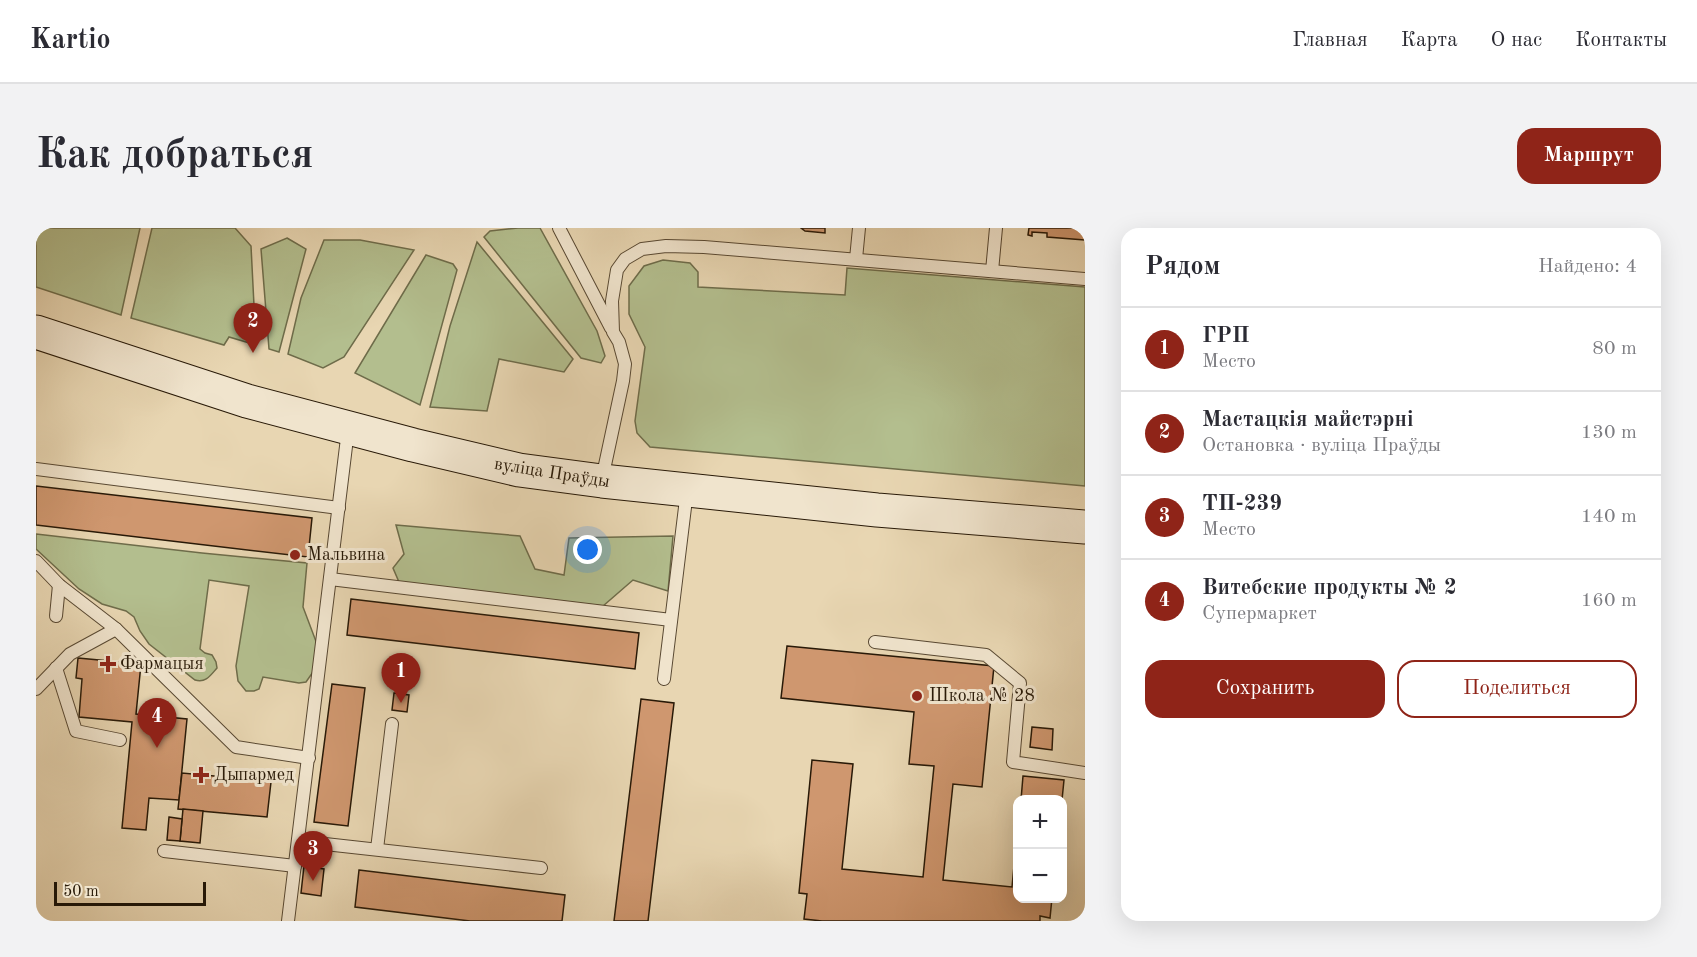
<!DOCTYPE html>
<html lang="ru">
<meta charset="utf-8">
<style>
body{margin:0;font-family:"Old Standard TT",serif;background:#f2f2f3;color:#2b2b33}
.controls{position:absolute;right:18px;bottom:18px;display:grid;overflow:hidden;border-radius:12px;box-shadow:0 6px 24px #0002}
.controls button{width:54px;height:54px;display:grid;place-items:center;padding:0;border:0;border-bottom:2px solid #e1e1e2;background:#fff;color:#2b2b33;font:30px sans-serif}
.scale{position:absolute;left:18px;bottom:15px;width:152px;box-sizing:border-box;padding-left:6px;border:3px solid #281907;border-top:0;font-size:16px;line-height:21px;white-space:nowrap;color:#281907;-webkit-text-stroke:4px #f0e4cd;paint-order:stroke}
.you{position:absolute;left:552px;top:322px;width:21px;height:21px;margin:-15px;border:4px solid #fff;border-radius:50%;background:#1a73e8;box-shadow:0 0 0 9px #1a73e833}
.badge{display:grid;place-items:center;width:39px;height:39px;border-radius:50%;background:#8f2418;color:#fff;font-size:20px;font-weight:700}
.pin{position:absolute;translate:-50% -50px;filter:drop-shadow(0 2px 3px #0008)}
.pin::after{content:'';position:absolute;top:32px;width:21px;height:18px;background:inherit;clip-path:polygon(0 0,100% 0,50% 100%)}
.list{margin:0;padding:0;list-style:none}
h2{display:flex;justify-content:space-between;align-items:center;height:78px;margin:0;padding:0 24px;font-size:26px}
h2 small{font-size:20px;font-weight:400;color:#7c7c81}
.list li{display:grid;grid-template-columns:39px 1fr auto;gap:18px;align-items:center;box-sizing:border-box;height:84px;padding:0 24px;border-top:2px solid #e1e1e2}
.list b{display:block;font-size:22px;white-space:nowrap}
.list p{margin:0;font-size:20px;white-space:nowrap;color:#7c7c81}
.list em{font-size:20px;font-style:normal;color:#7c7c81}
.actions{display:flex;gap:12px;padding:18px 24px}
.actions a{flex:1;padding:14px 0;border:2px solid #8f2418;border-radius:18px;text-align:center;font-size:21px;color:#8f2418}
.actions .main{background:#8f2418;color:#fff}
.map{position:relative;flex:none;width:1049px;height:693px;overflow:hidden;border-radius:18px}
header{display:flex;align-items:center;gap:36px;box-sizing:border-box;height:84px;padding:0 30px;background:#fff;border-bottom:2px solid #e1e1e2}
header strong{font-size:28px}
nav{display:flex;gap:33px;margin-inline-start:auto;font-size:21px}
.intro{display:flex;align-items:center;justify-content:space-between;box-sizing:border-box;height:144px;padding:0 36px}
h1{margin:0;font-size:42px}
.button{padding:15px 27px;border-radius:18px;background:#8f2418;color:#fff;font-size:21px;font-weight:700}
main{display:flex;gap:36px;padding:0 36px}
aside{flex:1;background:#fff;border-radius:18px;box-shadow:0 6px 24px #0002}
.map>svg:first-child{display:block}
.green{fill:#b3be8e;stroke:#6e6c4a;stroke-width:1.5}
.building{fill:#cf976f;stroke:#281907;stroke-width:1.5}
.lines{fill:none;stroke-linecap:round;stroke-linejoin:round}
.service-casing{stroke:#584832;stroke-width:14}
.secondary-casing{stroke:#281907;stroke-width:35}
.service{stroke:#f0e4cd;stroke-width:12}
.secondary{stroke:#f0e4cd;stroke-width:33}
.poi-dot{fill:#8f2418;stroke:#f0e4cd;stroke-width:2}
.labels{text-anchor:middle;dominant-baseline:central;stroke-width:6;stroke-linejoin:round;paint-order:stroke}
.street-label{font-size:18px;fill:#281907;stroke:#f0e4cd}
.poi-label{font-size:18px;fill:#281907;stroke:#f0e4cd;text-anchor:start}
</style>
<header>
<strong>Kartio</strong>
<nav><a>Главная</a><a>Карта</a><a>О нас</a><a>Контакты</a></nav>
</header>
<div class="intro"><h1>Как добраться</h1><a class="button">Маршрут</a></div>
<main>
<div class="map">
<svg width="1049" height="693" viewBox="0 0 1049 693">
<rect width="100%" height="100%" fill="#e8d6b2"/>
<filter id="stains"><feTurbulence type="fractalNoise" baseFrequency=".00333" numOctaves="4"/><feColorMatrix values="0 0 0 0 .2 0 0 0 0 .09 0 0 0 0 .02 0 0 0 .5 -.17"/></filter>
<radialGradient id="worn" r=".72"><stop offset=".6" stop-color="#630" stop-opacity="0"/><stop offset="1" stop-color="#630" stop-opacity=".3"/></radialGradient>
<!-- green -->
<g class="green">
<path d="M0,0H104L85,87L0,59Z"/>
<path d="M116,0H199L215,18L220,117L193,109L188,117L95,90Z"/>
<path d="M482,0H504L561,103L569,128L565,135L545,130L448,9L454,3Z"/>
<path d="M251,10L270,21L243,124L233,121L225,21Z"/>
<path d="M288,12H324L378,22L308,129L287,140L252,126L265,70Z"/>
<path d="M441,14L537,131L528,144L463,131L451,183L394,179L414,98Z"/>
<path d="M390,27L417,36L421,42L384,177L319,145Z"/>
<path d="M627,32L654,35L662,44V59L809,67L811,40L1049,59V258L614,219L601,205L599,193L609,119L593,86V58L608,38Z"/>
<path d="M360,297L484,308L499,341L528,347L533,310L637,308L632,363L597,352L567,378L363,354L357,340L368,326Z"/>
<path d="M0,306L166,325L271,335L267,379L281,416L277,444L270,454L263,455L227,449L223,461L218,463H210L202,453L200,438L213,358L173,352L164,421L169,425L176,427L180,434L181,440C174,448 170,455 159,452L113,416L104,403L98,389L90,383L66,376L43,361L0,321Z"/>
</g>
<!-- building -->
<g class="building">
<path d="M765,0H789V5L769,3Z"/>
<path d="M993,0H1049V12L1011,9V5L996,4V8L992,7Z"/>
<path d="M0,258L276,290L272,329L0,297Z"/>
<path d="M315,371L603,405L599,441L311,407Z"/>
<path d="M751,418L958,438L946,559L917,556L907,652L976,659L981,606V670H1016L1014,690L1004,688V693H786L768,691L771,666L763,665L776,532L817,536L806,641L887,649L898,538L873,536L878,484L745,470Z"/>
<path d="M42,430L105,436L100,486L151,491L143,572L113,570L110,602L86,600L96,494L43,489L46,451L40,450Z"/>
<path d="M296,456L329,460L312,598L278,594Z"/>
<path d="M358,465L373,467L371,484L356,482Z"/>
<path d="M605,471L638,475L612,693H578Z"/>
<path d="M996,499L1017,501L1016,522L994,519Z"/>
<path d="M201,541L220,543L219,553L235,554L231,589L142,581L146,545L200,550Z"/>
<path d="M987,548L1028,552L1026,572H985Z"/>
<path d="M147,581L167,583L164,615L144,613Z"/>
<path d="M133,589L146,591L144,613L131,612Z"/>
<path d="M268,638L288,641L285,668L265,665Z"/>
<path d="M323,642L529,667L526,693H434L319,679Z"/>
</g>
<g class="lines">
<defs>
<g id="service">
<path d="M523,0L575,100"/>
<path d="M820,31L823,0"/>
<path d="M956,43L960,0"/>
<path d="M0,241L303,280"/>
<path d="M566,251L587,153L589,136L583,114L577,104L576,73L581,42L589,31L606,21L630,18L668,19L1049,51"/>
<path d="M0,333L23,357L80,401L200,519L273,530"/>
<path d="M294,351L635,392"/>
<path d="M20,388L23,357"/>
<path d="M839,414L950,427L984,455L977,534L1049,545"/>
<path d="M20,440L40,503L84,512"/>
<path d="M628,451L651,263"/>
<path d="M0,461L34,426L80,401"/>
<path d="M262,613L505,640"/>
<path d="M341,621L356,496"/>
<path d="M128,623L259,638"/>
<path d="M252,693L312,202"/>
</g>
<path id="secondary" d="M0,104L211,173L377,217L483,242L566,253L841,282L1049,299"/>
</defs>
<!-- service casing -->
<use href="#service" class="service-casing"/>
<!-- secondary casing -->
<use href="#secondary" class="secondary-casing"/>
<!-- service -->
<use href="#service" class="service"/>
<!-- secondary -->
<use href="#secondary" class="secondary"/>
</g>
<!-- markers -->
<g class="poi-dot">
<circle cx="259" cy="327" r="6"/>
<path d="M69 427h6v6h6v6h-6v6h-6v-6h-6v-6h6z"/>
<circle cx="881" cy="468" r="6"/>
<path d="M162 538h6v6h6v6h-6v6h-6v-6h-6v-6h6z"/>
</g>
<g class="labels">
<!-- street labels -->
<g class="street-label">
<text transform="translate(516 245) rotate(9)">вуліца Праўды</text>
</g>
<!-- poi labels -->
<g class="poi-label">
<text x="271" y="327">Мальвина</text>
<text x="84" y="436">Фармацыя</text>
<text x="893" y="468">Школа № 28</text>
<text x="178" y="547">Дыпармед</text>
</g>
</g>
<rect width="100%" height="100%" filter="url(#stains)"/>
<rect width="100%" height="100%" fill="url(#worn)"/>
</svg>
<div class="controls">
<button>+</button>
<button>−</button>
</div>
<div class="scale">50 m</div>
<div class="you"></div>
<div class="pin badge" style="left:365px;top:475px">1</div>
<div class="pin badge" style="left:217px;top:125px">2</div>
<div class="pin badge" style="left:277px;top:653px">3</div>
<div class="pin badge" style="left:121px;top:520px">4</div>
</div>
<aside>
<h2>Рядом<small>Найдено: 4</small></h2>
<ul class="list">
<li><span class="badge">1</span><div><b>ГРП</b><p>Место</p></div><em>80 m</em></li>
<li><span class="badge">2</span><div><b>Мастацкія майстэрні</b><p>Остановка · вуліца Праўды</p></div><em>130 m</em></li>
<li><span class="badge">3</span><div><b>ТП-239</b><p>Место</p></div><em>140 m</em></li>
<li><span class="badge">4</span><div><b>Витебские продукты № 2</b><p>Супермаркет</p></div><em>160 m</em></li>
</ul>
<div class="actions"><a class="main">Сохранить</a><a>Поделиться</a></div>
</aside>
</main>
